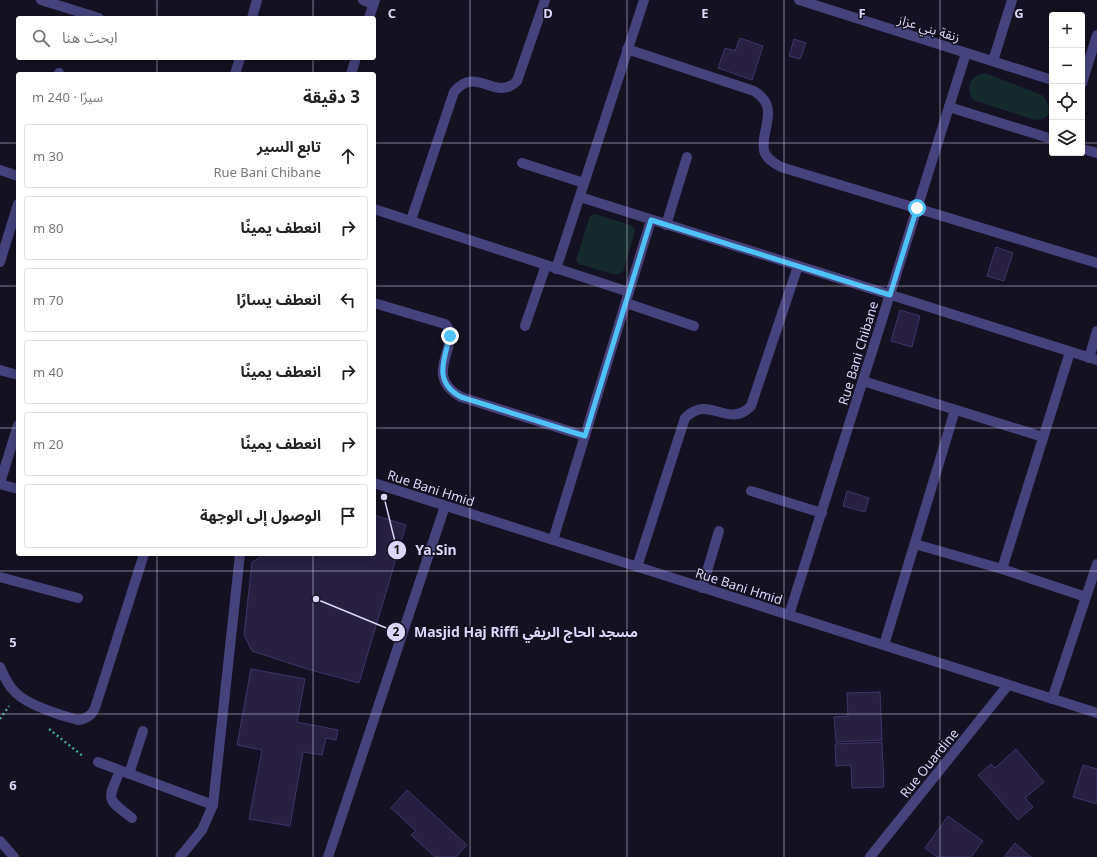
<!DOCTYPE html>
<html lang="ar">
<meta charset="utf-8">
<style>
body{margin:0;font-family:"Noto Sans","Noto Sans Arabic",sans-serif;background:#f2f2f2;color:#222;direction:rtl}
.controls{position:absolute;right:12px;top:12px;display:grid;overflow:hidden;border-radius:4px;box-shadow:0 2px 10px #0003}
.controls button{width:36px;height:36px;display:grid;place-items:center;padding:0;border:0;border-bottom:1px solid #e0e0e0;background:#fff;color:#222;font:20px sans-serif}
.stop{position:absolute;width:12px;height:12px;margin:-9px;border:3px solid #4fc3f7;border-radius:50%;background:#fff}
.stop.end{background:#4fc3f7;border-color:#fff;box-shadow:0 1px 4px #0008}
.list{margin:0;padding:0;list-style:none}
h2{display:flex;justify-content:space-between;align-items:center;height:52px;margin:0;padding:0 16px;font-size:17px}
h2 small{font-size:13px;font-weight:400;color:#767676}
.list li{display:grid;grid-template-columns:26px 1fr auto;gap:12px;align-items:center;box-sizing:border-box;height:64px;margin:0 8px 8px;padding:0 8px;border:1px solid #e0e0e0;border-radius:4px}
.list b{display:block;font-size:15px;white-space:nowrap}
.list p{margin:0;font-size:13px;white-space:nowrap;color:#767676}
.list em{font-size:13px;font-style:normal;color:#767676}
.icon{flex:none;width:22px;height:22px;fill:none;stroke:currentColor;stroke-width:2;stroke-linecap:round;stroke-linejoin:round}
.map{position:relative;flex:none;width:1097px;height:857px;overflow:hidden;direction:ltr}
.search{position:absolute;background:#fff;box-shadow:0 2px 10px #0003;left:16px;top:16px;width:360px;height:44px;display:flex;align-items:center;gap:10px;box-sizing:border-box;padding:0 14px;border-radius:4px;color:#767676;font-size:15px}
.panel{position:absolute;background:#fff;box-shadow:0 2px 10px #0003;left:16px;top:72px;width:360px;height:484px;border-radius:4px;direction:rtl}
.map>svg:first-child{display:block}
.green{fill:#152b2b}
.building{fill:#272040;stroke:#403569}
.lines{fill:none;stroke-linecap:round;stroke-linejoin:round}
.path{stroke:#3fa6a2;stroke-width:2.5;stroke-dasharray:2 3;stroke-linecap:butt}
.lane{stroke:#46427b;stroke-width:10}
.street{stroke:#46427b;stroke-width:10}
.route{stroke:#4fc3f7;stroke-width:5}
.grid{fill:none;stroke:#dcd7fa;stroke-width:1;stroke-opacity:0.55}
.labels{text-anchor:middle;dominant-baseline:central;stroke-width:3;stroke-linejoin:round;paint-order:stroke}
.street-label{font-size:13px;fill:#dcd7fa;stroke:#141122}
.grid-label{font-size:13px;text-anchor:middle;font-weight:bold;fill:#dcd7fa;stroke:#141122;stroke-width:3;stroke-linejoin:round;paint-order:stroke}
.leader{fill:none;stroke:#dcd7fa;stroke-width:1.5}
.callout-dot{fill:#dcd7fa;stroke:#141122;stroke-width:1.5}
.mark-label{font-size:12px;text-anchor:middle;font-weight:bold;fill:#111}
.callout-label{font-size:14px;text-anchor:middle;font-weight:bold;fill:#dcd7fa;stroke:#141122;stroke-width:3;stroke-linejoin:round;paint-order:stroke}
</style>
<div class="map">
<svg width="1097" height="857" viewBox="0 0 1097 857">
<rect width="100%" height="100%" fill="#141122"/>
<!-- green -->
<g class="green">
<path d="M985,73L1042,95C1052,106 1053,120 1035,120L973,100C965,88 970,75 985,73Z"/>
<path d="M595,214L633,226L635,231L623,272L616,275L579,264L576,260L590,216Z"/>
</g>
<!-- building -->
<g class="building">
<path d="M740,38L763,46L752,80L718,68L725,48L735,51Z"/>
<path d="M794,39L806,43L800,59L789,56Z"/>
<path d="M996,247L1013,253L1004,281L987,276Z"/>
<path d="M900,310L920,316L912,347L891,341Z"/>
<path d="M847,491L869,498L865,512L843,506Z"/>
<path d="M374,515L406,525L359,683L307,669L252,651L244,635L252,562L266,554H374Z"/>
<path d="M251,669L305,679L297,722L338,730L336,740L326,738L322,755L303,752L290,826L249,819L262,750L237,745Z"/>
<path d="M880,692L882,740L836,742L834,717L848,716L847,693Z"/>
<path d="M882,742L884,787L852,788L851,765L836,766L835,744Z"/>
<path d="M1016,749L1044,782L1025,798L1033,807L1018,820L978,775L991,764L995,768Z"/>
<path d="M1083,765L1097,769V804L1073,797Z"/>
<path d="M407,790L467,845L456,857H435L411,835L416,831L391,808Z"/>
<path d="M948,816L983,841L971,857H937L925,848Z"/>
<path d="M1015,843L1031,857H1004Z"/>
</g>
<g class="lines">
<!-- path -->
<g class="path">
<path d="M0,719L9,706"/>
<path d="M49,729L84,757"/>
</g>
<!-- lane -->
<g class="lane">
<path d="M59,74V73"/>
<path d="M522,163L584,183"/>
<path d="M666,225L687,157"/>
<path d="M0,262L18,204"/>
<path d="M626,303L694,326"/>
<path d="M525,326L546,265"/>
<path d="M751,491L822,513"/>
<path d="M0,577L78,598"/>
<path d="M702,588L719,531"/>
<path d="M98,762L213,805"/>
<path d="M120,771C107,801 106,798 132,818"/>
<path d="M129,774L143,731"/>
</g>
<!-- street -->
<g class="street">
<path d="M41,0L99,18"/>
<path d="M363,0L373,4"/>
<path d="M799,0L1052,80"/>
<path d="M252,18L257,0"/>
<path d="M369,18L375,0"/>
<path d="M627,49L754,91C774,103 768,118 764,138C764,141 763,146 764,150C765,158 774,163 781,167L1097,263"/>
<path d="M993,61L1012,0"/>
<path d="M235,74L240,58"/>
<path d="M351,74L356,58"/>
<path d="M1082,83L1097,35"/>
<path d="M949,107L1052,139"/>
<path d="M1082,149L1097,153"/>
<path d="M0,170L18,176"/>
<path d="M580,197L1097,360"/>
<path d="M374,209L629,292"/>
<path d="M411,220L454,92C477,64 495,103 517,81L545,0"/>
<path d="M556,269L644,0"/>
<path d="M374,303L445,324C464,342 420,375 461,397L585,436"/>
<path d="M1089,358L1097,331"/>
<path d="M0,370L18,375"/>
<path d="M863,381L1043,437"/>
<path d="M0,483L18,425"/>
<path d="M374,483L1097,713"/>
<path d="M0,484L18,489"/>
<path d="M553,540L651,220"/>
<path d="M915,544L1002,569L1086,597"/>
<path d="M637,567L685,418C709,393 728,430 751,406L798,266"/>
<path d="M1002,569L1070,352"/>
<path d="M789,615L966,53"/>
<path d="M884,645L955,410"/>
<path d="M0,667C4,676 8,686 16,693C28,705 62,716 78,720C87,719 92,715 95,708L144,554"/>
<path d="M1052,699L1097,564"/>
<path d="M0,841L14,857"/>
<path d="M180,857L202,830L213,805L240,554"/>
<path d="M328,857L445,506"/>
<path d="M870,857L1008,685"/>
</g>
</g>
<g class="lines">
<!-- route -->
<path class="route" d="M450,336C444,360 433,382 461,397L585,436L651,220L890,295L917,208"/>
</g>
<!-- grid -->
<path class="grid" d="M157,0V18M313,0V18M470,0V857M627,0V857M784,0V857M940,0V857M157,58V74M313,58V74M0,143H18M374,143H1052M1082,143H1097M0,286H18M374,286H1097M0,428H18M374,428H1097M157,554V857M313,554V857M0,571H1097M0,714H1097"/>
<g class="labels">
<!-- street labels -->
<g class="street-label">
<text transform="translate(929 28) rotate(17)">زنقة بني عزاز</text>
<text transform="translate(858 353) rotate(-73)">Rue Bani Chibane</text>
<text transform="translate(431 488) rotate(18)">Rue Bani Hmid</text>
<text transform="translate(739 586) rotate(18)">Rue Bani Hmid</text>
<text transform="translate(929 763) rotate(-51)">Rue Ouardine</text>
</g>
</g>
<g class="grid-label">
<text x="392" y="18">C</text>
<text x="548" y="18">D</text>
<text x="705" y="18">E</text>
<text x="862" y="18">F</text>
<text x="1019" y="18">G</text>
<text x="13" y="647">5</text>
<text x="13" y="790">6</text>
</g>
<!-- callouts -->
<path class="leader" d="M384 497L397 550M316 599L396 632"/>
<g class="callout-dot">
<circle cx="384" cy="497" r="4"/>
<circle cx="316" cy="599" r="4"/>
<circle cx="397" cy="550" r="10"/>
<circle cx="396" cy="632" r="10"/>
</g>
<g class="mark-label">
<text x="397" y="554">1</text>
<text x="396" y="636">2</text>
</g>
<g class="callout-label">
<text x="436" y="555">Ya.Sin</text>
<text x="526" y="637">Masjid Haj Riffi مسجد الحاج الريفي</text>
</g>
</svg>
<div class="controls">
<button>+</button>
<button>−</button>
<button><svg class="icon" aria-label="locate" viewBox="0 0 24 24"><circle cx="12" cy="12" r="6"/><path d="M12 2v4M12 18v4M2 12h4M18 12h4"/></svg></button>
<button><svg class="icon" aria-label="layers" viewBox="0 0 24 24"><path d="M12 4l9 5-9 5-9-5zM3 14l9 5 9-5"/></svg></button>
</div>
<div class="stop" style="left:917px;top:208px"></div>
<div class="stop end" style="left:450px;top:336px"></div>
<div class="search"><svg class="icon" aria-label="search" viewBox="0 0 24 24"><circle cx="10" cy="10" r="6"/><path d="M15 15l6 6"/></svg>ابحث هنا</div>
<section class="panel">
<h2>3 دقيقة<small>سيرًا · 240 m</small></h2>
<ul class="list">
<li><svg class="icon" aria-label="ahead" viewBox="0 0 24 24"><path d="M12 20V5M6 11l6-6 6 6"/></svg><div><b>تابع السير</b><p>Rue Bani Chibane</p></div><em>30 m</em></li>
<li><svg class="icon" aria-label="right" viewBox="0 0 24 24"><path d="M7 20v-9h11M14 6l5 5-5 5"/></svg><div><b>انعطف يمينًا</b></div><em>80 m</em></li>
<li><svg class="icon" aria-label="left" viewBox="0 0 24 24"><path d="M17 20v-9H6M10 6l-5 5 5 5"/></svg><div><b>انعطف يسارًا</b></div><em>70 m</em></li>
<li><svg class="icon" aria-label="right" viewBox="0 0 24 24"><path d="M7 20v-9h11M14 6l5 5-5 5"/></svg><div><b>انعطف يمينًا</b></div><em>40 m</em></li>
<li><svg class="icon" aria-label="right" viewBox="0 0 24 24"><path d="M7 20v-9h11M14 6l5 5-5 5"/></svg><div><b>انعطف يمينًا</b></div><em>20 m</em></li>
<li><svg class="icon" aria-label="arrive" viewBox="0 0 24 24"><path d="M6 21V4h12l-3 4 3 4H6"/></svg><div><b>الوصول إلى الوجهة</b></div></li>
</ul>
</section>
</div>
